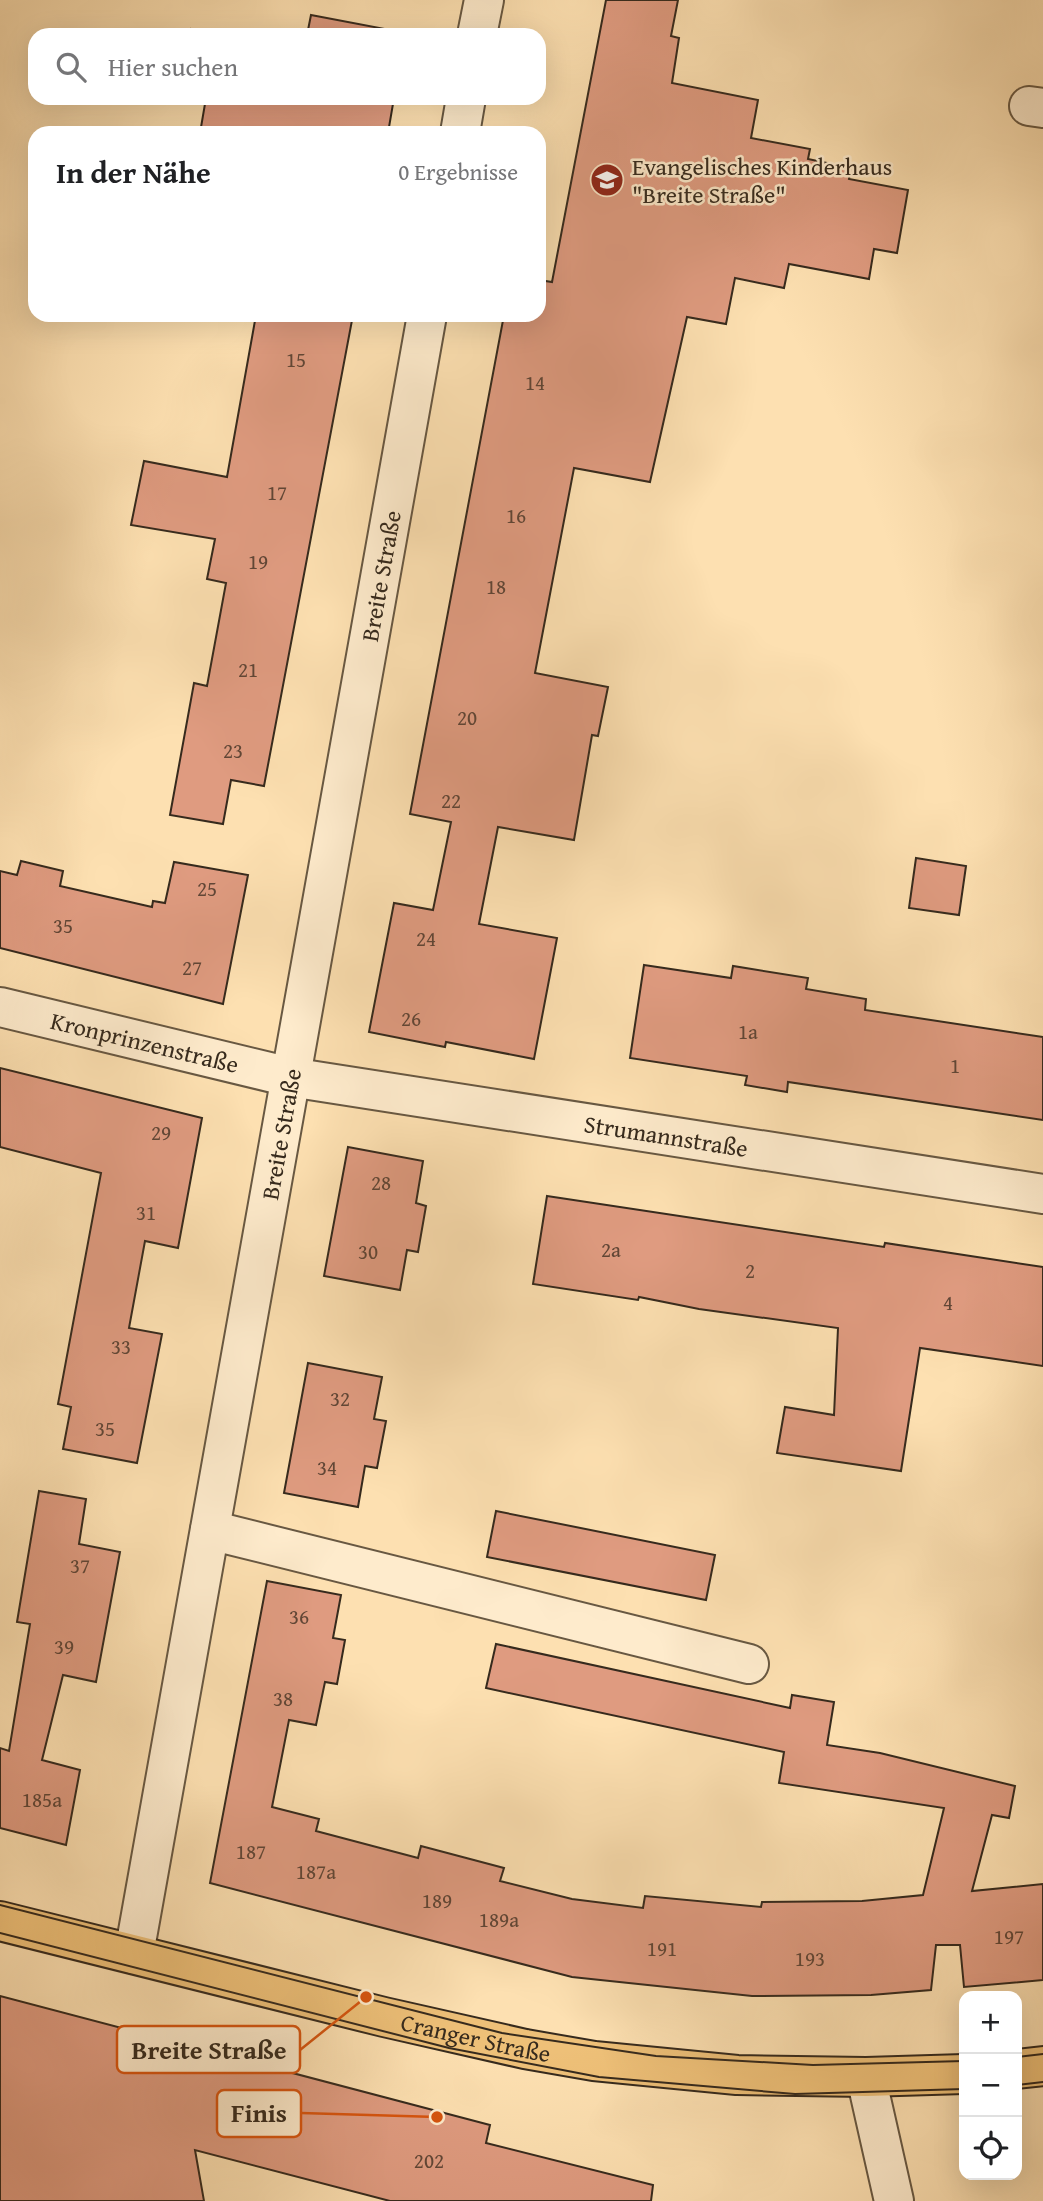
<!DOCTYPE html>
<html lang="de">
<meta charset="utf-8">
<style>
body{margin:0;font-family:"Gentium Book Plus",serif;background:#f2f2f2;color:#202124}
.controls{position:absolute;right:21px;bottom:21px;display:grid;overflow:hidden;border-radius:14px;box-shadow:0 7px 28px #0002}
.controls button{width:63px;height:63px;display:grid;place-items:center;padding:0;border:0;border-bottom:2px solid #e0e0e0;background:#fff;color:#202124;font:35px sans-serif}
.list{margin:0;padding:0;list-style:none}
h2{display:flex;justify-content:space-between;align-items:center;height:91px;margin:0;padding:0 28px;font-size:30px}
h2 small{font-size:23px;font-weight:400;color:#757577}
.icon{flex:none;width:38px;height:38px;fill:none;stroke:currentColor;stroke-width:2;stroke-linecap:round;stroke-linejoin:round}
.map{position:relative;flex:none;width:1043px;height:2201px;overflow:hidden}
.search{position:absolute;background:#fff;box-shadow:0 7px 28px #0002;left:28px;top:28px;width:518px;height:77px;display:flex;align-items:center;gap:18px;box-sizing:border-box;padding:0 24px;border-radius:21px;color:#757577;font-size:26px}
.panel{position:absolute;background:#fff;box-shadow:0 7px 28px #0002;left:28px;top:126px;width:518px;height:196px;border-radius:21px}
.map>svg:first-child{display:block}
.building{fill:#df9b80;stroke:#362a1d;stroke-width:2}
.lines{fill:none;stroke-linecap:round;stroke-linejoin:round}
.minor-casing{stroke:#685842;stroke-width:42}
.major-casing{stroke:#362a1d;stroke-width:42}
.minor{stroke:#feebcc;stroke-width:38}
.major{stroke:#eec078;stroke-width:38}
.tram{stroke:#362a1d;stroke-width:2}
.labels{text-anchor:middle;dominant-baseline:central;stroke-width:5;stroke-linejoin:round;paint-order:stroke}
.number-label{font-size:21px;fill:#604636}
.poi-label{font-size:24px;fill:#362a1d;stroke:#feebcc;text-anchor:start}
.street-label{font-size:24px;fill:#362a1d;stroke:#feebcc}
.leader{fill:none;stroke:#d6540e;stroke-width:2.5}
.callout-dot{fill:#d6540e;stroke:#feebcc;stroke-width:2.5}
.callout{fill:#feebcc;stroke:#d6540e;stroke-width:2.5}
.callout-label{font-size:26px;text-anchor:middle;font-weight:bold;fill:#362a1d}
</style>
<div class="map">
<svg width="1043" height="2201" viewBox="0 0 1043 2201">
<rect width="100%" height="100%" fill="#fde0b1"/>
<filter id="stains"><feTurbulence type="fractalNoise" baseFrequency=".00286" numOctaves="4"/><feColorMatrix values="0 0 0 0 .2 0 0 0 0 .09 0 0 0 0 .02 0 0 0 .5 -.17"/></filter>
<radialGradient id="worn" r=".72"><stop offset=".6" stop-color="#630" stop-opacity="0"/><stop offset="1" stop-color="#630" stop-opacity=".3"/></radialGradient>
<!-- building -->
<g class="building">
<path d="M606,0H678L671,36L679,38L672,83L758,100L751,138L810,149L808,159L851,168L849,179L908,190L897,253L874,249L869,279L789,264L784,288L735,278L726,324L687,317L650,482L574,468L535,673L608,687L598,736L592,735L574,840L498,827L479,924L557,938L534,1059L446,1042L445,1047L369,1032L394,903L433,910L451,822L410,814L504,315H539V280L552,282Z"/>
<path d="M311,15L406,33V35H307Z"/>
<path d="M191,29L225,35H190Z"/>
<path d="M206,98H394L388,133H200Z"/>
<path d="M256,315H353L264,786L231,780L223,824L170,815L194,683L207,686L226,583L207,579L215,539L131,525L144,461L227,477Z"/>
<path d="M916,858L966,866L959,915L909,908Z"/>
<path d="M21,861L63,871L60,886L152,907L153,901L165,903L174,862L248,875L223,1004L0,948V871L17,875Z"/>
<path d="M644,965L731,978L733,966L808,978L806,989L866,999L865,1010L1043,1037V1120L788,1082L787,1092L745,1085L747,1076L630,1058Z"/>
<path d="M0,1068L202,1118L178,1248L145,1241L129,1328L162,1334L137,1463L63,1449L71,1407L58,1404L101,1173L0,1147Z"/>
<path d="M348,1147L423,1161L416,1203L426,1206L418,1252L407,1250L400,1290L324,1276Z"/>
<path d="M547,1196L884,1247L885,1243L1043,1267V1366L920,1348L901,1471L777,1453L785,1407L834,1415L838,1328L699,1309L639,1297L638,1300L533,1284Z"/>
<path d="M308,1363L382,1377L374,1419L386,1421L377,1468L365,1466L358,1507L284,1493Z"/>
<path d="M39,1491L86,1499L79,1544L120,1552L96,1682L63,1675L42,1760L80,1770L66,1845L0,1828V1748L9,1751L30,1624L17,1622Z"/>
<path d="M496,1511L715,1555L706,1600L487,1557Z"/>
<path d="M267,1581L341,1595L333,1638L345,1640L337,1684L325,1682L316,1725L289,1720L272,1807L319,1819L316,1831L418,1858L421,1846L504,1868L500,1881L572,1899L643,1908L645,1896L761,1907L762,1902L862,1901L923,1895L944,1808L779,1783L784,1752L486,1688L496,1644L790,1708L792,1695L834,1702L827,1745L880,1753L1015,1786L1009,1818L992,1815L972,1891L1043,1884V1980L964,1987L960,1945H936L931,1990L871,1995L752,1996L572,1977L210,1883Z"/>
<path d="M0,1996L490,2125L486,2143L653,2185L651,2201H390L195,2150L204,2201H0Z"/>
</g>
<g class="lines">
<defs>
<g id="minor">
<path d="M477,35L484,0"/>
<path d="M1029,106L1043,108"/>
<path d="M460,133L466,98"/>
<path id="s1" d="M0,1007L290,1077L1043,1194"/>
<path d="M210,1530L749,1664"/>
<path id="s2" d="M134,1954L427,315"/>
<path d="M866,2077L894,2201"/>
</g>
<g id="major">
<path id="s3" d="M0,1921L384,2017L525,2049L594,2061L737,2075L866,2077L964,2074"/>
<path d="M1017,2069L1043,2066"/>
</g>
</defs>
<!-- minor casing -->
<use href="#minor" class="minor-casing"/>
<!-- major casing -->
<use href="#major" class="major-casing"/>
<!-- minor -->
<use href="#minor" class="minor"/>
<!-- major -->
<use href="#major" class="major"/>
<!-- tram -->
<g class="tram">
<path d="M0,1905L502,2033L656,2056L813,2065L964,2061"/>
<path d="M0,1933L449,2048L599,2077L795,2094L964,2089"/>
<path d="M1017,2057L1043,2054"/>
<path d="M1017,2085L1043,2082"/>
</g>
</g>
<!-- icons -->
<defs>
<symbol id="school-disc" viewBox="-11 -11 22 22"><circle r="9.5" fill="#8f2418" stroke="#feebcc"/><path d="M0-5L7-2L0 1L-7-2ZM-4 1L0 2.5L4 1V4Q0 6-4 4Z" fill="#fff"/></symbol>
</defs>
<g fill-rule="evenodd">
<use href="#school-disc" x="588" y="161" width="38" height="38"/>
</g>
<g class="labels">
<!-- number labels -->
<g class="number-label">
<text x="296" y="359">15</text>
<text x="535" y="382">14</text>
<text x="277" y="492">17</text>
<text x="516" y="515">16</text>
<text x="258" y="561">19</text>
<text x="496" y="586">18</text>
<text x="248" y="669">21</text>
<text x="467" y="717">20</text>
<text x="233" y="750">23</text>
<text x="451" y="800">22</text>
<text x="207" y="888">25</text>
<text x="63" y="925">35</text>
<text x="426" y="938">24</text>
<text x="192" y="967">27</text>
<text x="411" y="1018">26</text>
<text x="748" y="1031">1a</text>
<text x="955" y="1065">1</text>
<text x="161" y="1132">29</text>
<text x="381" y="1182">28</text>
<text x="146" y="1212">31</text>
<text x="611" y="1249">2a</text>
<text x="368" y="1251">30</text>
<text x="750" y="1270">2</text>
<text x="948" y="1302">4</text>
<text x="121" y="1346">33</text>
<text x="340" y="1398">32</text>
<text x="105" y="1428">35</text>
<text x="327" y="1467">34</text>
<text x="80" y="1565">37</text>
<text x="299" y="1616">36</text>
<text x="64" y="1646">39</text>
<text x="283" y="1698">38</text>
<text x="42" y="1799">185a</text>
<text x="251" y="1851">187</text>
<text x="316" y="1871">187a</text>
<text x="437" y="1900">189</text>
<text x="499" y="1919">189a</text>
<text x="1009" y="1936">197</text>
<text x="662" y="1948">191</text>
<text x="810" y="1958">193</text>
<text x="429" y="2160">202</text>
</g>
<!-- poi labels -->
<g class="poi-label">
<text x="632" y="166">Evangelisches Kinderhaus<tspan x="632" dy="28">"Breite Straße"</tspan></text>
</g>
<!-- street labels -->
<g class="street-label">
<text stroke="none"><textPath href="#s2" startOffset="1400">Breite Straße</textPath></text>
<text stroke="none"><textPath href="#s1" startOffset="149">Kronprinzenstraße</textPath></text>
<text stroke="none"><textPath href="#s2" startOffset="833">Breite Straße</textPath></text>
<text stroke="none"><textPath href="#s1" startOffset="679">Strumannstraße</textPath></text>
<text stroke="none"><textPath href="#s3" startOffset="490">Cranger Straße</textPath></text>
</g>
</g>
<!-- callouts -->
<path class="leader" d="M366 1997L300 2050M437 2117L301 2113"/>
<g class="callout-dot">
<circle cx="366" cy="1997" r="7"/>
<circle cx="437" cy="2117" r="7"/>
</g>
<g class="callout">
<rect x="117" y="2026" width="183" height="47" rx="7"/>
<rect x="217" y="2090" width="84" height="47" rx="7"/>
</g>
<g class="callout-label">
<text x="209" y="2059">Breite Straße</text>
<text x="259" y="2122">Finis</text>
</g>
<rect width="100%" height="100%" filter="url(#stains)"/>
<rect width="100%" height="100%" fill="url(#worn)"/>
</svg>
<div class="controls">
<button>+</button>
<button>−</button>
<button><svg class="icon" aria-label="locate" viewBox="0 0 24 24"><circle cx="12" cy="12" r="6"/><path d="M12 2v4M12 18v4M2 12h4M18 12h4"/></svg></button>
</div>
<div class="search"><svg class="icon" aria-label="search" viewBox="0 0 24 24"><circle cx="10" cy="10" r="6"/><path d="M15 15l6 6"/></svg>Hier suchen</div>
<section class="panel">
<h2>In der Nähe<small>0 Ergebnisse</small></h2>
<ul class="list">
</ul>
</section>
</div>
